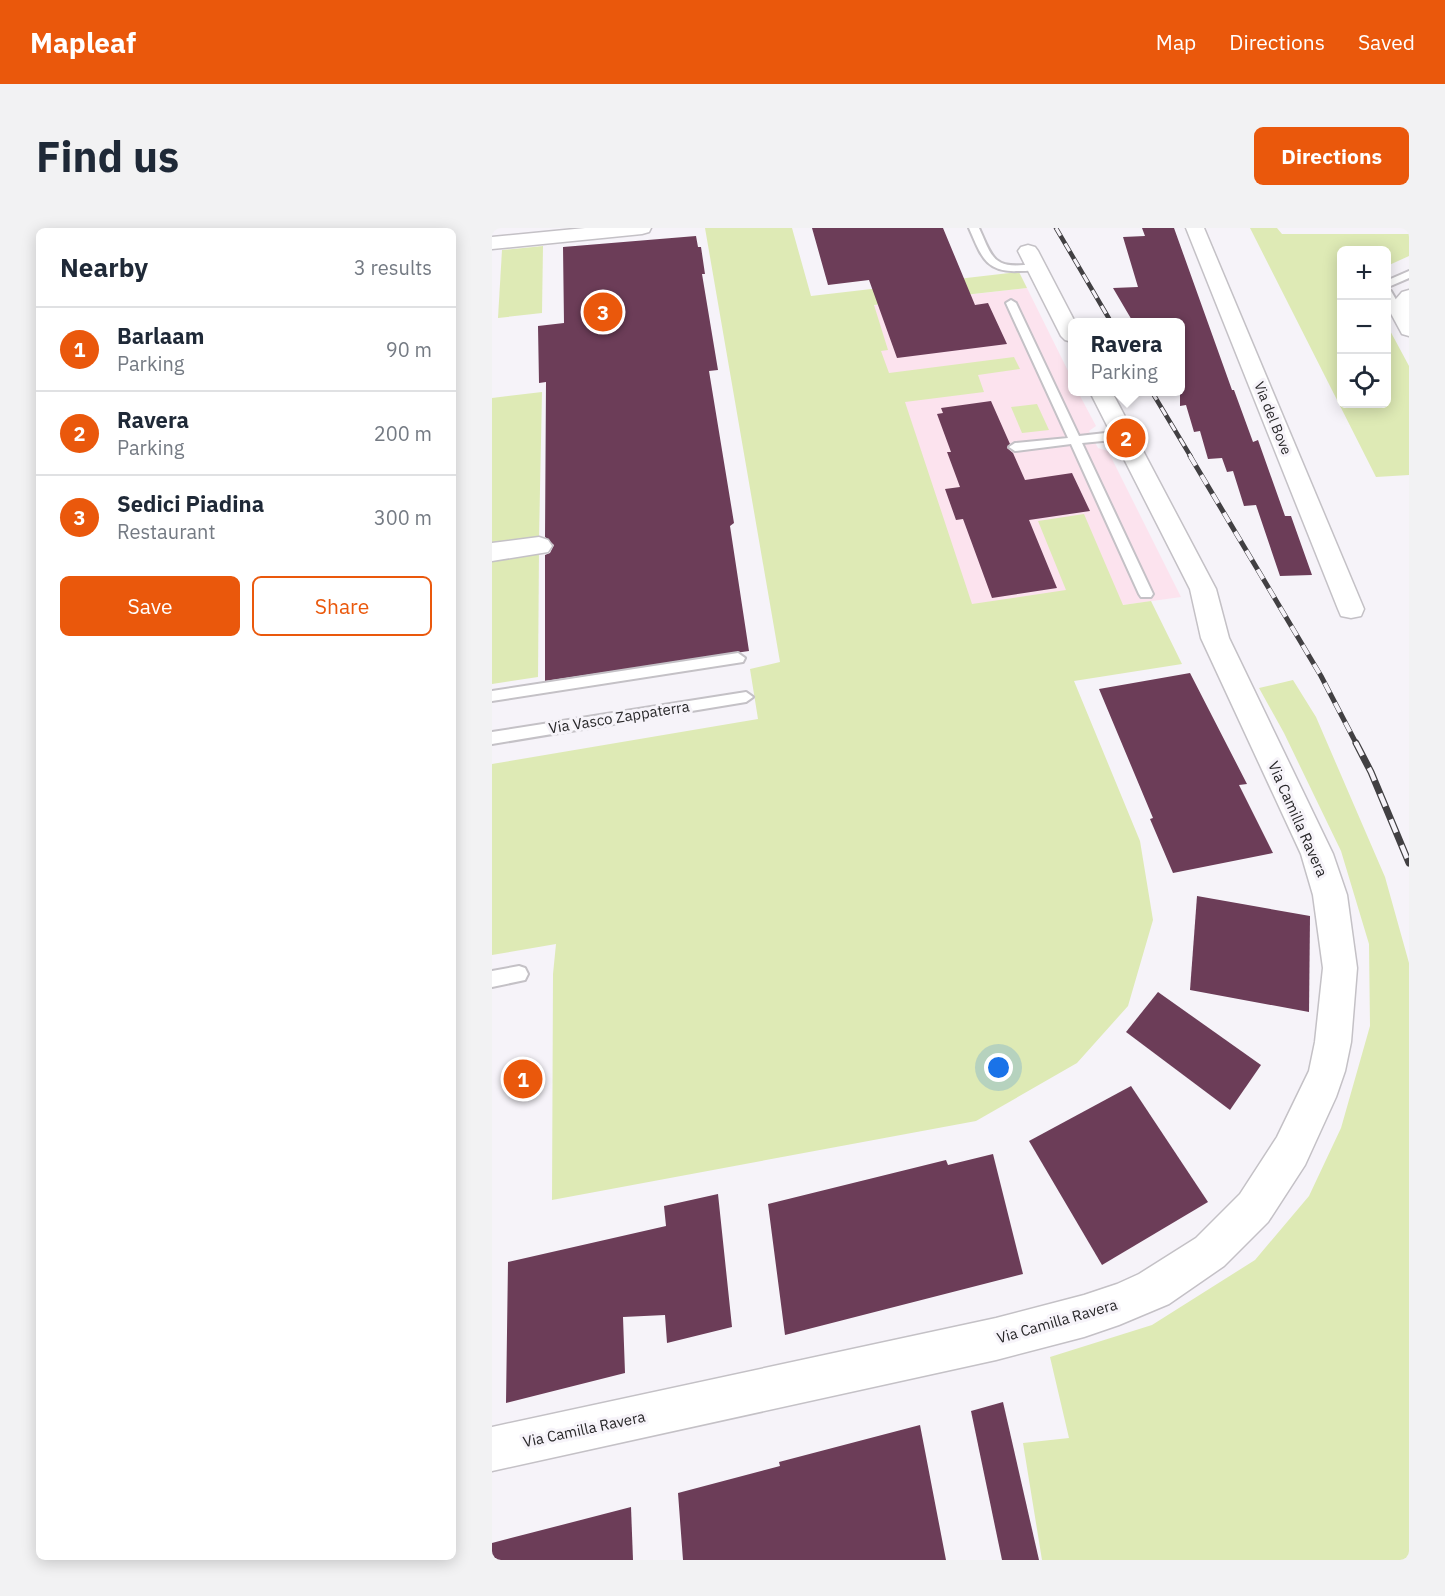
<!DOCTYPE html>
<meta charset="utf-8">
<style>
body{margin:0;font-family:"IBM Plex Sans",sans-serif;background:#f2f2f3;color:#1f2937}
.controls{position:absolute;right:18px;top:18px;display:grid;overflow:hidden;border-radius:9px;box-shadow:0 3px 15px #0003}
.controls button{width:54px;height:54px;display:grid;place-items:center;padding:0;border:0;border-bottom:2px solid #e0e1e3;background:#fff;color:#1f2937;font:30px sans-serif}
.you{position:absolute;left:507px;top:840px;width:21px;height:21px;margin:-15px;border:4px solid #fff;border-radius:50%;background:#1a73e8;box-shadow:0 0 0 9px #1a73e833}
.badge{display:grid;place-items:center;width:39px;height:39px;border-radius:50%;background:#ea580c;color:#fff;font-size:20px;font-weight:700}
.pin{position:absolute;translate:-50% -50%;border:3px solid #fff;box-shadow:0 2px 6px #0006}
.popup{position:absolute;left:576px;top:90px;width:117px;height:78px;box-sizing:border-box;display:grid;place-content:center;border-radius:9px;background:#fff;filter:drop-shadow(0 2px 4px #0005);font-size:20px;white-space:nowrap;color:#747a83}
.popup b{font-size:22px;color:#1f2937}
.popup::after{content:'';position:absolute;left:50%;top:100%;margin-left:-12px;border:12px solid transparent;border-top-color:#fff}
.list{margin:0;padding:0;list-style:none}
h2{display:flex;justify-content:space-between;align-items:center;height:78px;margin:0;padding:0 24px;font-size:26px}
h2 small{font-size:20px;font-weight:400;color:#747a83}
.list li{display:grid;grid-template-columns:39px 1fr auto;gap:18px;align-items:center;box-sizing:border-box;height:84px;padding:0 24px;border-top:2px solid #e0e1e3}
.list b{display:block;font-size:22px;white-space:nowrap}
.list p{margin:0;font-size:20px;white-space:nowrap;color:#747a83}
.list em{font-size:20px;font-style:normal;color:#747a83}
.actions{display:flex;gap:12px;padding:18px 24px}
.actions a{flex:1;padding:14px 0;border:2px solid #ea580c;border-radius:9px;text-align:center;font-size:21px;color:#ea580c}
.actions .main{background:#ea580c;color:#fff}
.icon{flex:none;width:33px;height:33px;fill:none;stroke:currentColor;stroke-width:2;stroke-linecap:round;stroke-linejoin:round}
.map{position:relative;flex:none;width:917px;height:1332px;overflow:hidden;border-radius:9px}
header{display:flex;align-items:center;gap:36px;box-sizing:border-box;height:84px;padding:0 30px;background:#ea580c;color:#fff}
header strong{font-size:28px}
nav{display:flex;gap:33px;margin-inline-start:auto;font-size:21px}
.intro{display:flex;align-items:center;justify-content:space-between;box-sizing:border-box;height:144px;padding:0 36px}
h1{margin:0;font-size:42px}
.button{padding:15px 27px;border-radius:9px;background:#ea580c;color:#fff;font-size:21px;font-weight:700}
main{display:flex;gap:36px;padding:0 36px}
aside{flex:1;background:#fff;border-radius:9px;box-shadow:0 3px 15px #0003}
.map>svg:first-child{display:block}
.commercial{fill:#fce3ee}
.green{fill:#deeab5}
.building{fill:#6c3d58}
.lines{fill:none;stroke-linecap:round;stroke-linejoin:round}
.lane-casing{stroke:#c4c1c6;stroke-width:4}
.street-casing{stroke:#c4c1c6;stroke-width:3}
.lane{fill:#fff;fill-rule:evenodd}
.street{fill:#fff;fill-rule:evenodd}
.rail-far2-casing{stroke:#424043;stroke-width:4.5}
.rail-far1-casing{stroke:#424043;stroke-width:5}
.rail-casing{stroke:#424043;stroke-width:7}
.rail-far2{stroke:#f6f3f9;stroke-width:3;stroke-dasharray:9;stroke-linecap:butt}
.rail-far1{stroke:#f6f3f9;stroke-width:4;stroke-dasharray:11;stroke-linecap:butt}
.rail{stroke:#f6f3f9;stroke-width:4.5;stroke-dasharray:14;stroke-linecap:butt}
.labels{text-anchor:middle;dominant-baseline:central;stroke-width:6;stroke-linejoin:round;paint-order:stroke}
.far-street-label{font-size:14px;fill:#282729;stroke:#f6f3f9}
.street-label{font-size:15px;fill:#282729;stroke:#f6f3f9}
</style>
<header>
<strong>Mapleaf</strong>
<nav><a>Map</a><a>Directions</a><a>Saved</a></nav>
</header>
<div class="intro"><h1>Find us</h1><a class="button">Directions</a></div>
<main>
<aside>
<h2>Nearby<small>3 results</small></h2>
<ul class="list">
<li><span class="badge">1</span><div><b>Barlaam</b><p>Parking</p></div><em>90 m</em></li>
<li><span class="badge">2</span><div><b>Ravera</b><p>Parking</p></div><em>200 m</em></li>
<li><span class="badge">3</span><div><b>Sedici Piadina</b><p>Restaurant</p></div><em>300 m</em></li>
</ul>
<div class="actions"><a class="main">Save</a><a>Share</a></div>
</aside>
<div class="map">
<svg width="917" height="1332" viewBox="0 0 917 1332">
<rect width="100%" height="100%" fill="#f6f3f9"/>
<!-- commercial -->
<path class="commercial" d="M535,60L580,151V164H586L604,198L597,203L606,220L616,223L689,369L435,404L325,84Z"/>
<!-- green -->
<g class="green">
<path d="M213,0H300L319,68L527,44L535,60L382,77L396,122L389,123L397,145L522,129L528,141L486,147L492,164L413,174L480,376L574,362L546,293L592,286L631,377L659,373L690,436L582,453L648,613L661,692L636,778L585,835L484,893L60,972L61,746L64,716L0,727V536L266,491L258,441L288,434Z"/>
<path d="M758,0H785L790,6H917V28L895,38L894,22H850V176H894L895,97L917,138V247L884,249Z"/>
<path d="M51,18L50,85L6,90L10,22Z"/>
<path d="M50,164L47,311L0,316V170Z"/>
<path d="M545,176L557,202L530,205L519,179Z"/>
<path d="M47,323L46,449L0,456V329Z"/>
<path d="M801,452L824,489L893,649L917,735V1332H550L531,1215L577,1210L558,1129L660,1097L763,1032L817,968L849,900L878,798L877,716L849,623L792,505L767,460Z"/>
</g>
<!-- building -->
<g class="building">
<path d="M320,0H451L483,77L496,75L515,116L405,130L377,52L336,57Z"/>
<path d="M650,0H682L740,162H742L761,214L766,212L793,288H799L820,347L788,348L764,277L752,278L741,243L735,244L730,230L716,231L708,203L702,204L694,177L688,178V94H641L621,60L646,59L631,9L653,8Z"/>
<path d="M204,8L206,19H209L213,46H210L226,142L217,143L242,295L238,298L257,423L53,453V327L58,325L62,317L53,309L54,154L47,155L46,98L72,95L71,19Z"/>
<path d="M499,173L518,216L515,220L521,225L533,252L580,245L598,283L537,292L565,360L500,370L471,291L464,292L453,261L468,259L455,224H459L445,186L451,185L449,180Z"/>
<path d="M698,445L755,556L747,557L781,625L681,645L658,591L661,590L607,461Z"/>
<path d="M705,668L818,688L817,784L698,762Z"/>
<path d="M666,764L769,837L738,882L634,804Z"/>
<path d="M639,858L716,974L610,1037L537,913Z"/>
<path d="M501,926L531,1046L293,1107L276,976L454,932L456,937Z"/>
<path d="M226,966L240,1099L175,1115L173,1087L131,1089L133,1145L14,1175L16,1034L174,998L172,978Z"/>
<path d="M511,1174L547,1332H510L479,1183Z"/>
<path d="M428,1197L454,1332H191L186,1265L288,1238L287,1234Z"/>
<path d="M139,1279L141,1332H0V1315Z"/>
</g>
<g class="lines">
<defs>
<g id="lane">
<path d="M477,0H487C499,26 500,40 532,37C539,37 544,35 550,39C544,43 535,43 527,43C493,45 489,27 477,0Z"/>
<path d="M917,43V50L894,60V53Z"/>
<path d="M894,60L899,63L915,91L914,93L905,91L894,73Z"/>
<path d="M519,72L524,75L587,208L631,203L637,207L631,211L590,215L661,366L659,369H649L647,366L579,216L523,223L517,219L523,215L576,210L514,75Z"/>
<path d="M246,425L253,430L251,434L0,473V463Z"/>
<path d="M254,464L261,469L254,474L0,516V504Z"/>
<path d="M27,738L33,740L36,746L33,752L0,759V743Z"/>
</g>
<g id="street">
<path d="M93,0H159L157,4L150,6L0,21V9Z"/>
<path d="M694,0H712L872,381L869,388L859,390L849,388L846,381Z"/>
<path d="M536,17L543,19L546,23L583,94H580V114L573,112L569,108L526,23L529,19Z"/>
<path d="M917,62V108L910,106L896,80L910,64Z"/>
<path d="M598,164H620L724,361L737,410L841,626L855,667L865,740L859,814L853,843L844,869L813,937L776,994L732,1038L677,1076L627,1097L592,1109L504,1132L0,1243V1199L504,1090L592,1067L625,1056L647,1046L704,1010L748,966L785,909L817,843L823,814L831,740L821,667L809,626L709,410L698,361Z"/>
<path d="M47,309L56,312L60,318L56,324L0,333V315Z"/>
</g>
</defs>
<!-- lane casing -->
<use href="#lane" class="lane-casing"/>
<!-- street casing -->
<use href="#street" class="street-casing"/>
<!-- lane -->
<use href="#lane" class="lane"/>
<!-- street -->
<use href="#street" class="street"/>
<defs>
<g id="rail-far2">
<path d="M564,0L619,94"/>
<path d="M660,164L699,229"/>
</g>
<path id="rail-far1" d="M698,228L829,448L865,517"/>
<path id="rail" d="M864,515L879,544L917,635"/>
</defs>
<!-- rail-far2 casing -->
<use href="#rail-far2" class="rail-far2-casing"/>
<!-- rail-far1 casing -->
<use href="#rail-far1" class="rail-far1-casing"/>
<!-- rail casing -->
<use href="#rail" class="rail-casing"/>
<!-- rail-far2 -->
<use href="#rail-far2" class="rail-far2"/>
<!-- rail-far1 -->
<use href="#rail-far1" class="rail-far1"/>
<!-- rail -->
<use href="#rail" class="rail"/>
</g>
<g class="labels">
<!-- far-street labels -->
<g class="far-street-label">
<text transform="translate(781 190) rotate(68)">Via del Bove</text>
</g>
<!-- street labels -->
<g class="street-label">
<text transform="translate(127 489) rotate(-9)">Via Vasco Zappaterra</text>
<text transform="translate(806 591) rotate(66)">Via Camilla Ravera</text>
<text transform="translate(565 1093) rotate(-16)">Via Camilla Ravera</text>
<text transform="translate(92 1201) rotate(-12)">Via Camilla Ravera</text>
</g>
</g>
</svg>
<div class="controls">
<button>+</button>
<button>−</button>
<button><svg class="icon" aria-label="locate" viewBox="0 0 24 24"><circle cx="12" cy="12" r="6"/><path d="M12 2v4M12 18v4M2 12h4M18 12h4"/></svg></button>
</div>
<div class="you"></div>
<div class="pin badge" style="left:31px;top:851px">1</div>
<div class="pin badge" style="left:634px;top:210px">2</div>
<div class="popup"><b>Ravera</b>Parking</div>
<div class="pin badge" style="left:111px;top:84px">3</div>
</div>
</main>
